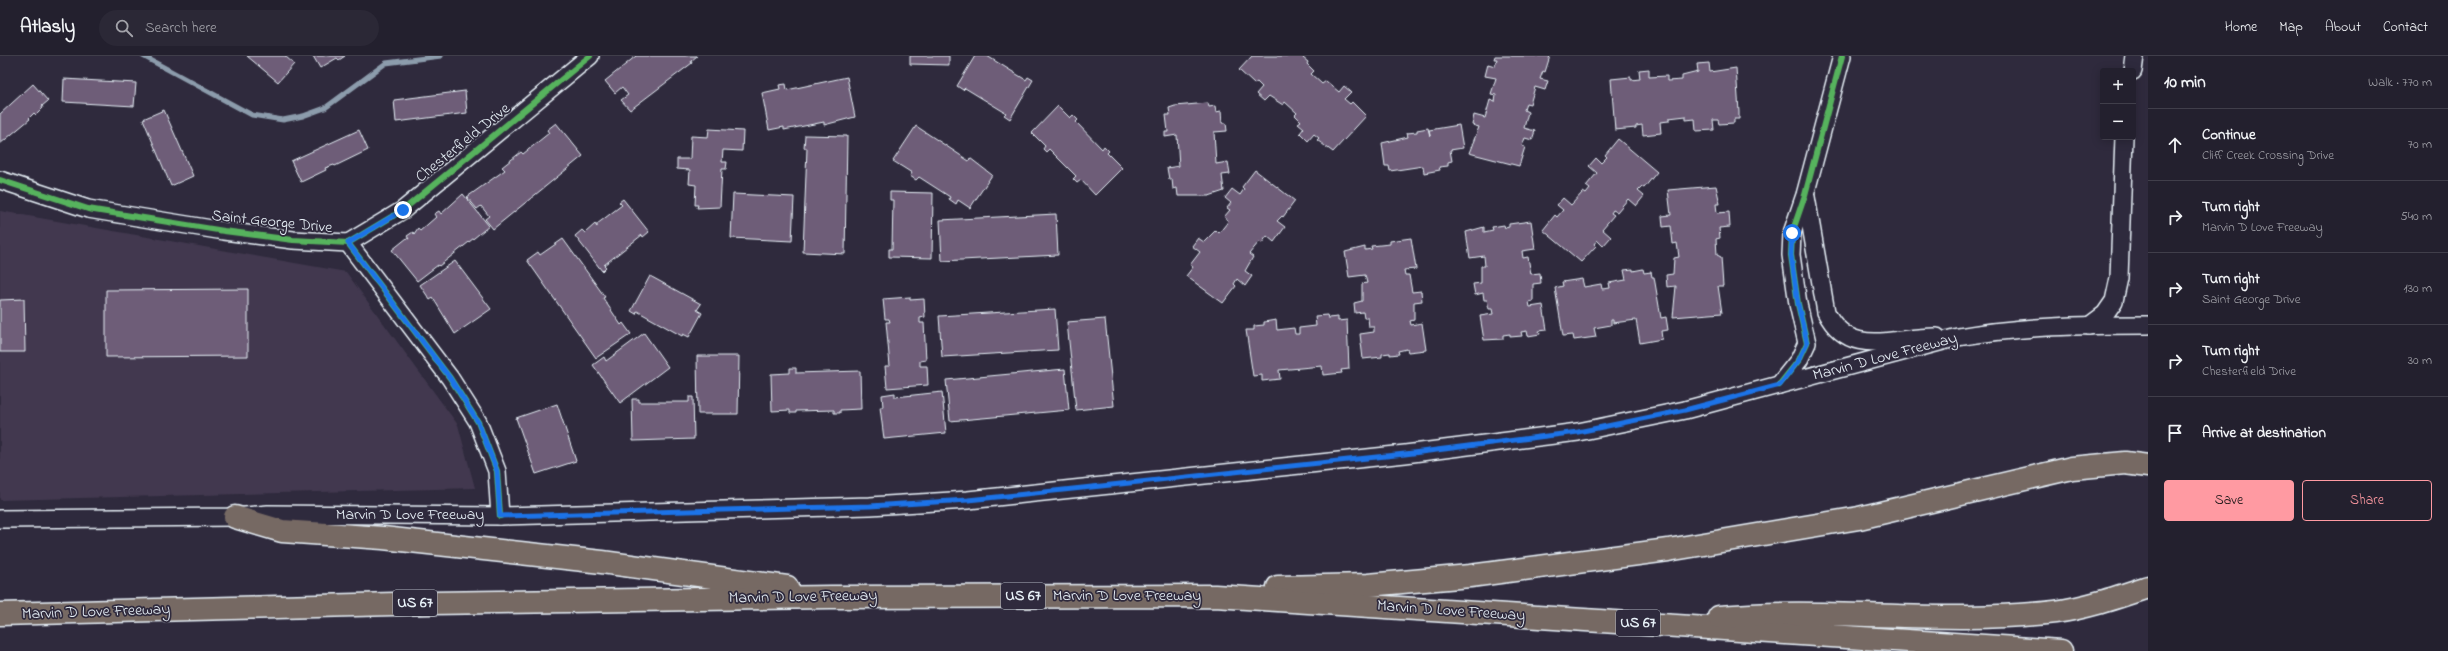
<!DOCTYPE html>
<meta charset="utf-8">
<style>
body{margin:0;font-family:"Indie Flower",sans-serif;background:#2b2836;color:#f1f3f6}
.controls{position:absolute;right:12px;top:12px;display:grid;overflow:hidden;border-radius:4px;box-shadow:0 2px 10px #0003}
.controls button{width:36px;height:36px;display:grid;place-items:center;padding:0;border:0;border-bottom:1px solid #403e4a;background:#23202e;color:#f1f3f6;font:20px sans-serif}
.stop{position:absolute;width:12px;height:12px;margin:-9px;border:3px solid #1a73e8;border-radius:50%;background:#fff}
.stop.end{background:#1a73e8;border-color:#fff;box-shadow:0 1px 4px #0008}
.list{margin:0;padding:0;list-style:none}
h2{display:flex;justify-content:space-between;align-items:center;height:52px;margin:0;padding:0 16px;font-size:17px}
h2 small{font-size:13px;font-weight:400;color:#a3a3aa}
.list li{display:grid;grid-template-columns:26px 1fr auto;gap:12px;align-items:center;box-sizing:border-box;height:72px;padding:0 16px;border-top:1px solid #403e4a}
.list b{display:block;font-size:15px;white-space:nowrap}
.list p{margin:0;font-size:13px;white-space:nowrap;color:#a3a3aa}
.list em{font-size:13px;font-style:normal;color:#a3a3aa}
.actions{display:flex;gap:8px;padding:12px 16px}
.actions a{flex:1;padding:9px 0;border:1px solid #ff9aa2;border-radius:4px;text-align:center;font-size:14px;color:#ff9aa2}
.actions .main{background:#ff9aa2;color:#111}
.icon{flex:none;width:22px;height:22px;fill:none;stroke:currentColor;stroke-width:2;stroke-linecap:round;stroke-linejoin:round}
.map{position:relative;flex:none;width:2148px;height:595px;overflow:hidden}
header{display:flex;align-items:center;gap:24px;box-sizing:border-box;height:56px;padding:0 20px;background:#23202e;border-bottom:1px solid #403e4a}
header strong{font-size:19px}
nav{display:flex;gap:22px;margin-inline-start:auto;font-size:14px}
.search{width:280px;height:36px;background:#2b2836;display:flex;align-items:center;gap:10px;box-sizing:border-box;padding:0 14px;border-radius:22px;color:#a3a3aa;font-size:15px}
main{display:flex}
aside{flex:1;background:#23202e}
.map>svg:first-child{display:block}
.built{fill:#42394f}
.lines{fill:none;stroke-linecap:round;stroke-linejoin:round}
.stream{stroke:#8c9cac;stroke-width:5}
.building{fill:#6e5d78;stroke:#e8f1f8}
.secondary-casing{stroke:#e8f1f8;stroke-width:20}
.highway-casing{stroke:#e8f1f8;stroke-width:25}
.secondary{stroke:#2f2a3d;stroke-width:17}
.highway{stroke:#766964;stroke-width:22}
.cycleway-casing{stroke:#2f2a3d;stroke-width:8}
.cycleway{stroke:#56b35d;stroke-width:6}
.route{stroke:#1a73e8;stroke-width:5}
.labels{text-anchor:middle;dominant-baseline:central;stroke-width:3.5;stroke-linejoin:round;paint-order:stroke}
.shield{fill:#2f2a3d;stroke:#b0b5c0;stroke-width:1}
.shield-label{font-size:15px;font-weight:bold;fill:#e8f1f8}
.street-label{font-size:16px;fill:#e8f1f8;stroke:#2f2a3d}
</style>
<header>
<strong>Atlasly</strong>
<div class="search"><svg class="icon" aria-label="search" viewBox="0 0 24 24"><circle cx="10" cy="10" r="6"/><path d="M15 15l6 6"/></svg>Search here</div>
<nav><a>Home</a><a>Map</a><a>About</a><a>Contact</a></nav>
</header>
<main>
<div class="map">
<svg width="2148" height="595" viewBox="0 0 2148 595">
<rect width="100%" height="100%" fill="#2f2a3d"/>
<filter id="ink" filterUnits="userSpaceOnUse"><feTurbulence type="fractalNoise" baseFrequency=".025" numOctaves="2"/><feDisplacementMap in="SourceGraphic" scale="8" xChannelSelector="R" yChannelSelector="G"/><feConvolveMatrix kernelMatrix="1 2 1 2 8 2 1 2 1" color-interpolation-filters="sRGB"/></filter>
<g filter="url(#ink)">
<!-- built -->
<path class="built" d="M0,155L346,216L458,369L475,432L0,444Z"/>
<g class="lines">
<!-- stream -->
<path class="stream" d="M143,0L252,59L283,64L303,60L325,52L386,7L441,0"/>
</g>
<!-- building -->
<g class="building">
<path d="M247,0H285L294,8L278,26Z"/>
<path d="M313,0H345L339,4L337,2L320,12Z"/>
<path d="M636,0H697L691,5L692,7L630,54L621,44L628,39L622,31L615,37L605,25Z"/>
<path d="M910,0H949V9L910,8Z"/>
<path d="M975,0H987L1026,24L1028,21L1033,24L1010,63L1004,59L1006,57L965,32L963,34L957,30Z"/>
<path d="M1252,0H1305L1303,2L1308,6L1307,8L1314,15L1311,18L1322,28L1326,25L1339,36L1344,30L1351,36L1344,43L1350,48L1352,46L1366,60L1333,96L1317,84L1319,82L1314,78L1308,85L1300,77L1304,72L1298,67L1301,65L1295,59L1297,57L1285,46L1283,49L1269,40L1264,45L1256,38L1262,31L1257,26L1254,28L1239,14Z"/>
<path d="M1495,0H1550L1545,16L1543,15L1540,23L1548,25L1545,34L1535,31L1530,48L1526,47L1524,54L1528,56L1524,72L1535,75L1532,84L1525,82L1522,90L1525,91L1519,110L1469,97L1479,71L1472,69L1474,59L1485,62L1490,44L1495,46L1496,39L1491,38L1496,22L1485,20L1488,8L1495,10L1497,3H1494Z"/>
<path d="M1709,7L1710,16L1736,12L1739,56V63H1734V67L1719,68L1718,64H1713L1714,74L1696,75L1695,63L1686,64V60L1669,62V65L1660,66L1661,77L1643,79L1642,69L1636,70V72L1615,74L1611,23L1631,21V24L1640,23L1639,14L1649,13V21L1667,20V25L1682,24V20L1698,16L1697,8Z"/>
<path d="M847,21L855,61L824,69V66L784,74V71L769,74L762,37L780,33L779,29L786,28L787,34Z"/>
<path d="M64,23L136,27L134,50L63,46Z"/>
<path d="M33,28L48,45L42,50L43,52L36,59L34,57L29,62L30,63L0,88V58Z"/>
<path d="M465,35L467,57L396,66L394,44Z"/>
<path d="M1208,47L1209,51L1215,50L1216,56L1221,55L1222,67H1226L1227,75L1214,76L1216,108L1228,106L1230,118L1222,119L1224,135L1209,140H1178L1177,132L1173,133L1172,123H1169L1167,112L1179,110L1177,79L1165,81V76H1168L1166,59H1170L1169,52L1175,50Z"/>
<path d="M1058,50L1070,62L1073,59L1078,64L1076,66L1102,93L1104,90L1109,95L1107,97L1122,112L1095,139L1081,124L1077,127L1073,123L1076,120L1049,93L1046,96L1043,93L1045,90L1032,77Z"/>
<path d="M164,54L193,120L171,130L143,63Z"/>
<path d="M556,67L583,100L493,173L485,163L489,160L481,150L477,153L467,141L505,114L502,111L521,96L523,98L549,77L547,74Z"/>
<path d="M1459,69L1463,92L1450,94L1452,105L1448,106V110L1439,111L1440,114L1424,117L1423,110L1390,115L1389,110H1385L1382,87L1408,81L1407,77L1417,76V74L1428,72L1430,80L1429,74Z"/>
<path d="M916,70L969,105L970,102L992,119L970,152L958,144L956,148L949,143L950,141L919,121L916,124L910,120L912,117L893,105Z"/>
<path d="M709,73L743,75L742,95L723,94L722,106H727L726,113H722L720,151L697,152L698,149H695L696,129L689,128L690,114L677,113V103H690L691,80L708,81Z"/>
<path d="M359,74L368,94L335,110L334,109L325,112L326,114L301,126L291,105Z"/>
<path d="M805,79L847,80L845,198L803,196L807,92H804Z"/>
<path d="M1618,83L1657,116L1644,132L1642,131L1638,135L1644,140L1636,150L1628,143L1617,156L1613,154L1611,157L1614,159L1602,173L1611,181L1603,190L1597,184L1594,188L1596,190L1581,206L1543,174L1555,159L1557,161L1563,154L1557,149L1563,142L1571,149L1583,136L1586,138L1590,133L1586,130L1597,117L1589,110L1596,102L1601,107L1607,101L1605,99Z"/>
<path d="M1255,114L1295,145L1283,161L1282,160L1277,165L1285,171L1274,186L1267,180L1262,187L1259,186L1249,198L1253,201L1245,215L1252,220L1245,230L1237,223L1234,228L1236,230L1223,247L1186,220L1193,211L1190,209L1200,196L1192,190L1198,182L1204,186L1216,174L1219,177L1227,167L1228,164L1224,161L1230,154L1227,152L1231,147L1225,142L1232,133L1240,139L1244,133L1242,131Z"/>
<path d="M1716,130L1720,148H1716L1717,157L1729,156L1730,171L1719,172L1720,182L1716,183L1717,199L1721,201L1723,230H1718L1722,257L1673,261L1676,230L1667,231L1666,219L1673,218L1674,202L1679,201L1677,187L1673,188L1671,170L1663,171L1662,160L1671,159L1668,134Z"/>
<path d="M890,136L933,137L932,202L889,201V193H892L893,144H890Z"/>
<path d="M463,138L489,170L439,210L438,209L417,225L392,194L407,182L409,183L407,180L413,176L414,178L418,172L420,175L436,161L434,158L439,155L441,158Z"/>
<path d="M733,138L794,141L792,185L731,182Z"/>
<path d="M623,143L649,176L643,181L642,179L604,209L606,211L602,215L575,180L582,174L585,177L595,168L597,171V168L622,149L619,146Z"/>
<path d="M1056,158L1058,199L942,205L940,164Z"/>
<path d="M1531,165L1535,193L1522,195L1523,202L1528,201L1531,218L1540,217L1541,227L1533,228V245L1529,246L1530,251L1543,249L1547,274L1539,275L1540,278L1528,280L1527,275L1521,276L1522,280L1510,281V278L1503,279V283L1484,284L1480,260L1493,258L1492,253H1489L1487,244H1484L1483,237L1475,239L1473,228L1481,227V210H1485L1484,200L1470,202L1466,176L1484,171V176L1493,174L1492,171L1504,169L1505,172L1509,171V168Z"/>
<path d="M1411,182L1416,213L1404,214L1405,219H1409L1412,236L1421,235L1422,245L1414,246V264L1410,265L1411,269L1422,267L1426,294L1408,296L1407,293L1398,295L1399,298L1390,299V297L1382,298V301L1363,303L1360,278L1374,276V271H1369L1368,262H1364L1363,256L1355,257L1354,247L1362,245V228L1367,227L1365,219L1349,221L1345,196L1365,191V194L1372,193L1371,190L1390,188V185Z"/>
<path d="M563,183L605,241L603,242L621,269L623,267L631,278L596,302L527,204L538,196L540,199Z"/>
<path d="M455,205L491,253L455,278L433,242L430,244L420,229Z"/>
<path d="M1633,213V215L1643,213L1644,217L1651,216L1652,221H1654L1661,262L1666,261L1668,274L1661,275L1662,283L1640,287L1636,264L1613,267V264H1611V269L1594,272L1596,281L1574,284L1573,279L1563,280L1555,232L1563,230L1562,226L1582,223L1584,231L1601,228L1602,233L1610,232L1609,227L1626,224L1624,214Z"/>
<path d="M650,220L701,248L697,254L702,257L689,281L683,278L682,280L637,255L636,258L631,255Z"/>
<path d="M248,233V300L106,301V234Z"/>
<path d="M910,241V244L924,243L925,261L920,262V267H924L926,304L920,305V310H927L928,329L887,332L885,310H890L886,266H890L889,263H885L883,243Z"/>
<path d="M24,243L25,296H0V244Z"/>
<path d="M1055,253L1058,294L942,301L939,260Z"/>
<path d="M1327,259L1328,262L1338,261V265L1347,264L1349,313L1341,314L1342,317L1323,319L1322,310L1279,314L1280,323L1262,325V319L1253,320L1246,274H1254V270L1264,269V266L1276,264L1277,274L1294,272L1295,278H1299V272L1316,270L1315,260Z"/>
<path d="M1105,263L1114,350L1076,354L1067,266Z"/>
<path d="M644,277L668,311L620,347L593,309L604,301L606,305Z"/>
<path d="M697,300H739L738,358H698Z"/>
<path d="M790,312H796V317L860,315L861,353L840,354V357H834V354L796,355V357H790V354L772,355L771,318L790,317Z"/>
<path d="M1065,313L1069,354L950,365L946,324Z"/>
<path d="M942,336L946,377L884,383L880,351H883L882,339L895,337V341Z"/>
<path d="M689,341H693L694,383L633,385L632,343H639V346H689Z"/>
<path d="M557,348L576,405L536,418L516,362Z"/>
</g>
<g class="lines">
<defs>
<g id="secondary">
<path d="M2133,15L2135,0"/>
<path d="M0,124L88,153L224,175L293,184L348,187"/>
<path d="M1806,141L1826,256C1850,304 1894,280 1937,281"/>
<path d="M348,187L450,322L478,366L497,415L500,460"/>
<path d="M348,187L403,154L590,0"/>
<path d="M2089,270L2105,258L2114,245L2119,222L2124,81"/>
<path d="M1779,329L1799,304L1807,287L1798,248L1791,199L1792,177L1805,139L1842,0"/>
<path d="M0,463L235,461L268,458L500,460L870,450L968,444L1405,398L1578,376L1685,354L1958,281C2020,270 2085,269 2148,269"/>
</g>
<g id="highway">
<path d="M235,461L282,475L383,482L602,506L787,531"/>
<path d="M1278,531L1368,529L1470,520L1668,494L1859,462L2072,412L2125,407L2148,410"/>
<path d="M0,558L432,547L831,541L1215,540L2061,595"/>
<path d="M1719,561C1831,551 1943,569 2055,556C2086,552 2118,541 2148,531"/>
</g>
</defs>
<!-- secondary casing -->
<use href="#secondary" class="secondary-casing"/>
<!-- highway casing -->
<use href="#highway" class="highway-casing"/>
<!-- secondary -->
<use href="#secondary" class="secondary"/>
<!-- highway -->
<use href="#highway" class="highway"/>
<defs>
<g id="cycleway">
<path d="M0,124L88,153L224,175L293,184L348,187"/>
<path d="M348,187L450,322L478,366L497,415L500,460"/>
<path d="M348,187L403,154L590,0"/>
<path d="M1779,329L1799,304L1807,287L1798,248L1791,199L1792,177L1805,139L1842,0"/>
</g>
</defs>
<!-- cycleway casing -->
<use href="#cycleway" class="cycleway-casing"/>
<!-- cycleway -->
<use href="#cycleway" class="cycleway"/>
</g>
</g>
<g class="lines" filter="url(#ink)">
<!-- route -->
<path class="route" d="M403,154L348,187L450,322L478,366L497,415L500,460L870,450L968,444L1405,398L1578,376L1685,354L1780,329L1799,304L1807,287L1798,248L1791,199L1792,177"/>
</g>
<g class="labels">
<!-- shield labels -->
<g class="shield">
<rect x="1001" y="527" width="44" height="26" rx="3"/>
<rect x="393" y="534" width="44" height="26" rx="3"/>
<rect x="1616" y="554" width="44" height="26" rx="3"/>
</g>
<g class="shield-label">
<text x="1023" y="540">US 67</text>
<text x="415" y="547">US 67</text>
<text x="1638" y="567">US 67</text>
</g>
<!-- street labels -->
<g class="street-label">
<text transform="translate(463 87) rotate(-39)">Chesterfield Drive</text>
<text transform="translate(272 166) rotate(6)">Saint George Drive</text>
<text transform="translate(1885 301) rotate(-15)">Marvin D Love Freeway</text>
<text x="410" y="459">Marvin D Love Freeway</text>
<text x="1127" y="540">Marvin D Love Freeway</text>
<text transform="translate(803 541) rotate(-1)">Marvin D Love Freeway</text>
<text transform="translate(1451 555) rotate(4)">Marvin D Love Freeway</text>
<text transform="translate(96 556) rotate(-2)">Marvin D Love Freeway</text>
</g>
</g>
</svg>
<div class="controls">
<button>+</button>
<button>−</button>
</div>
<div class="stop" style="left:1792px;top:177px"></div>
<div class="stop end" style="left:403px;top:154px"></div>
</div>
<aside>
<h2>10 min<small>Walk · 770 m</small></h2>
<ul class="list">
<li><svg class="icon" aria-label="ahead" viewBox="0 0 24 24"><path d="M12 20V5M6 11l6-6 6 6"/></svg><div><b>Continue</b><p>Cliff Creek Crossing Drive</p></div><em>70 m</em></li>
<li><svg class="icon" aria-label="right" viewBox="0 0 24 24"><path d="M7 20v-9h11M14 6l5 5-5 5"/></svg><div><b>Turn right</b><p>Marvin D Love Freeway</p></div><em>540 m</em></li>
<li><svg class="icon" aria-label="right" viewBox="0 0 24 24"><path d="M7 20v-9h11M14 6l5 5-5 5"/></svg><div><b>Turn right</b><p>Saint George Drive</p></div><em>130 m</em></li>
<li><svg class="icon" aria-label="right" viewBox="0 0 24 24"><path d="M7 20v-9h11M14 6l5 5-5 5"/></svg><div><b>Turn right</b><p>Chesterfield Drive</p></div><em>30 m</em></li>
<li><svg class="icon" aria-label="arrive" viewBox="0 0 24 24"><path d="M6 21V4h12l-3 4 3 4H6"/></svg><div><b>Arrive at destination</b></div></li>
</ul>
<div class="actions"><a class="main">Save</a><a>Share</a></div>
</aside>
</main>
